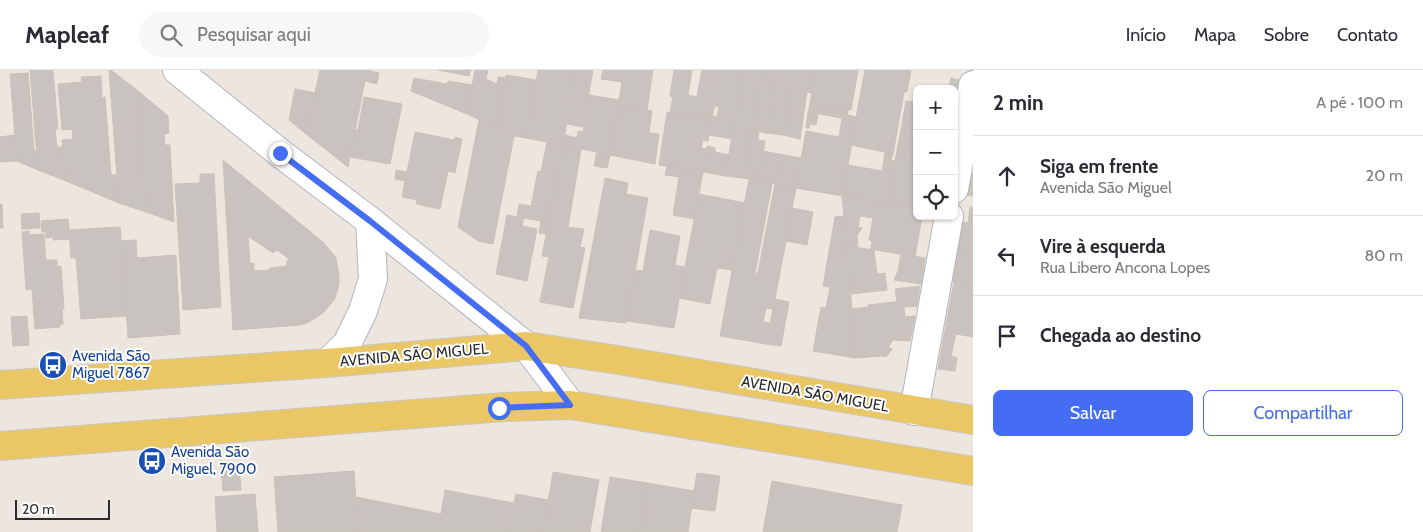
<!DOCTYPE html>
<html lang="pt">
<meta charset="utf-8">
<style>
body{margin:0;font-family:Cabin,sans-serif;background:#f7f7f7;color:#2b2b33}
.controls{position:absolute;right:15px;top:15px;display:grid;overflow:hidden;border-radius:8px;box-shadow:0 1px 4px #0004}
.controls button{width:45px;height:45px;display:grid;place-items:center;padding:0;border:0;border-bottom:1px solid #e1e1e2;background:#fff;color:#2b2b33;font:25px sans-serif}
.scale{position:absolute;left:15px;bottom:12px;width:95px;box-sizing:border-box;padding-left:5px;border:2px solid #2b2b2b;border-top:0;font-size:14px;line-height:18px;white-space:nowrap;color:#2b2b2b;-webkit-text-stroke:4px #fff;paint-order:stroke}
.stop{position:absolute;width:15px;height:15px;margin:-11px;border:4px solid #456df3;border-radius:50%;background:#fff}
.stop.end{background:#456df3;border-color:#fff;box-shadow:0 1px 5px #0008}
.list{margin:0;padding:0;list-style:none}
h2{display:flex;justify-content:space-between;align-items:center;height:65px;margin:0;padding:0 20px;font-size:21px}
h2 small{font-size:16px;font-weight:400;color:#7c7c81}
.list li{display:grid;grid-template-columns:32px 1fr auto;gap:15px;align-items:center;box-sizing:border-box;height:80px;padding:0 20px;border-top:1px solid #e1e1e2}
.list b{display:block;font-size:19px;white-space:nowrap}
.list p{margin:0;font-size:16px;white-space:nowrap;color:#7c7c81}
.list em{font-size:16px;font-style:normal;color:#7c7c81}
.actions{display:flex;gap:10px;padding:15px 20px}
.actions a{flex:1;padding:11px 0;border:1px solid #456df3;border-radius:8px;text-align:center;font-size:18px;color:#456df3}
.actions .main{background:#456df3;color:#fff}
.icon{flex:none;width:28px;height:28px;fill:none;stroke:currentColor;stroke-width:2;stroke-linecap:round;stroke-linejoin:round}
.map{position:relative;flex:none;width:973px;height:462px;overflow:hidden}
header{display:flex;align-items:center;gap:30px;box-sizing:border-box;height:70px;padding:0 25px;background:#fff;border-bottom:1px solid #e1e1e2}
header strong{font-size:24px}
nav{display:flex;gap:28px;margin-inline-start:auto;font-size:18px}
.search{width:350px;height:45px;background:#f7f7f7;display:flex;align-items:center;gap:12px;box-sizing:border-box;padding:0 18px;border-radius:28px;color:#7c7c81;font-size:19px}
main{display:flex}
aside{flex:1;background:#fff}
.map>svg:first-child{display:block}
.building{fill:#c8c3be;stroke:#c8c2b8;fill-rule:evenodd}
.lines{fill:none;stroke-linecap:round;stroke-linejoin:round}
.minor-casing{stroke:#b1b5be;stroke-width:30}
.primary-casing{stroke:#c8c8c8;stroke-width:30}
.minor{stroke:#fff;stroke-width:28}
.primary{stroke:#ebc664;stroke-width:28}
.route{stroke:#456df3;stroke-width:6}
.labels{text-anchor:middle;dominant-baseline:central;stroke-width:4;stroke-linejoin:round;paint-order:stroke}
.street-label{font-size:15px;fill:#2b2b2b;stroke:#fff}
.transit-label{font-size:15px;fill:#164399;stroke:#fff;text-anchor:start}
</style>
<header>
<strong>Mapleaf</strong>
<div class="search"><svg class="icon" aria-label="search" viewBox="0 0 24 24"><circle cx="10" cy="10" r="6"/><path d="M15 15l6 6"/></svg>Pesquisar aqui</div>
<nav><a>Início</a><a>Mapa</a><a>Sobre</a><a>Contato</a></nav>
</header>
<main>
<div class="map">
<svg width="973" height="462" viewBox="0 0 973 462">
<rect width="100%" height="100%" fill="#ede6de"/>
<!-- building -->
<g class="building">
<path d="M30,0H53L58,59H55L57,77H63L66,111L38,100Z"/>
<path d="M109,0H111L137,20L146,142L119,133Z"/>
<path d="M320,0H367L348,97L306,64Z"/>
<path d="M366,0L379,3L377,14L365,11Z"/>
<path d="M438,0H471L469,6Z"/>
<path d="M475,0H488L486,9L497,14L498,7L506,8L497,58L467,44Z"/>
<path d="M538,0H576L563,75L526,68Z"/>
<path d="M576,0H593L583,57L567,54Z"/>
<path d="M603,0H624L622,12L601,9Z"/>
<path d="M624,0H653L647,40L618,36Z"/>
<path d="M674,0H692L688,25L697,27L702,0H721L712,50L670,42L673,27L670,26Z"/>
<path d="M721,0H744L732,69L709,65L713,46L717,47L719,37L715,36Z"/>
<path d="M744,0H762L743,108L725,106Z"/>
<path d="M762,0H777L766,63L751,60Z"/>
<path d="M777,0H794L783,65L766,63Z"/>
<path d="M794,0H816L812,23L807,22L800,69L783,65Z"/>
<path d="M816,0H858L851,40L810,33Z"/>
<path d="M865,0H911L907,22H904L893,84L851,75Z"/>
<path d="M28,3L34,81H36L38,100L17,91L10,4Z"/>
<path d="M506,5L536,10L526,68L514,66L497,58Z"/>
<path d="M101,6L102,28L105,27L111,105H116L119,133L66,111L62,70L73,69L72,59L62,60L58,14L82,12L81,7Z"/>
<path d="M414,8L447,14L448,11L472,15L467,44L411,21Z"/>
<path d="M951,8L959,10L956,26L954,25V19H949Z"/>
<path d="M295,19L315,23L306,64L289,50Z"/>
<path d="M137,20L168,46L169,63L164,64L165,75H170L174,152L146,142Z"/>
<path d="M589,25L619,30L610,85L563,75L565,65L577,68L578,61L583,62Z"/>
<path d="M364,27L402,34L390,94L350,87L355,59L358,60Z"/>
<path d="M906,31L917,33V63L901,60Z"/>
<path d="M810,33L848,40L847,49L808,42Z"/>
<path d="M618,36L652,41L649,63L659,64L655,94L610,85Z"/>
<path d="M667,42L712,50L708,71L703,70L701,78L707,79L703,102L659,95Z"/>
<path d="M808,42L818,44L816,55L810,54L809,58H806Z"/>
<path d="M847,45L857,47L842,126L796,118L806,61L839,67L842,48L847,49Z"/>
<path d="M479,50L514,66L493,174L478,171L458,157Z"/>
<path d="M751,60L759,61L758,70L765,71L758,111L743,108Z"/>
<path d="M901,60L917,63V89L896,85Z"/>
<path d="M415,62L454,70L455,67L462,69L455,103L448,101L440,139L416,134L417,130L402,127L405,111L395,109L396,100L407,102Z"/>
<path d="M15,65L17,91L0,92V67Z"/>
<path d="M547,72L563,75L546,164L539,163L541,151L517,147L519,134L531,136L538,101L541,102Z"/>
<path d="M563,75L581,79L568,157L584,159L580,177L585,178L573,238L540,232L549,187L542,186Z"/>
<path d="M707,76L715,78V82L729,85L725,106L703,102Z"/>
<path d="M763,81L779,84L775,114L758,111Z"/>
<path d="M597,82L610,85L607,98L594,96Z"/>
<path d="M885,83L893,84L891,90L884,89Z"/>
<path d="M779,84L801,88L796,118L775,114Z"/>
<path d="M896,85L917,89V138L888,134Z"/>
<path d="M884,89L895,91L888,134L842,126L848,95L882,101Z"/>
<path d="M223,90L324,173L336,188L339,206V214L337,222L334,230L323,243L309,252L301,255L233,260ZM248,166L273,183L277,180L289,189L287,191V196L270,198V200L254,201V193L250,194Z"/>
<path d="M667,96L703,102L694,149L673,145L679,107L665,105Z"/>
<path d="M971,103H973V126L967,125Z"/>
<path d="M200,104H214L221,237L183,240L175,114L200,113Z"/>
<path d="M605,108L628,113L626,124L648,128L626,253L579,248Z"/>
<path d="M749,109L772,114L755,203L779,208L773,239L766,238L763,252L770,253L766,274L720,266Z"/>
<path d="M775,114L796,118L779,208L758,203Z"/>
<path d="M699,124L745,133L732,200L717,198L710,234L679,228Z"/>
<path d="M842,126L917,138V146H922L915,187L871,179L872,171L869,170L873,148L860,146L858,157L862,158L857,165L858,177L847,176Z"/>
<path d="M0,134H2L3,158H0Z"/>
<path d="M970,137H973V154H968Z"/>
<path d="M792,138L813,142L807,175L786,171Z"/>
<path d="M39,143L40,158L22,159L21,144Z"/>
<path d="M507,145L524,148L522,156L537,159L527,211L496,204Z"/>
<path d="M844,146L852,239L856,288L813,281L821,237L826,238L830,217L823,216L835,147Z"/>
<path d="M68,149L70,169L53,170V167L46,168V162H42L41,151Z"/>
<path d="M962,152L973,154V185L956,182Z"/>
<path d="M120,157L127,246L81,249L76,188H71L69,160Z"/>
<path d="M650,160L680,166L675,195L685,197L674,258L626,251L635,200L643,201Z"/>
<path d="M29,161V165L44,164L46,190H57V197L61,196L64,239H62L63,254L59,255L60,257L35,259L32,219L26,220L22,162Z"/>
<path d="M136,170L137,188L176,185L180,264L128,268L121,171Z"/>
<path d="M847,176L874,180L877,204L885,203L887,220L851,224Z"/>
<path d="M956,182L973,185V215L951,211Z"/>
<path d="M901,184L925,188L921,214L894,210L898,201Z"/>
<path d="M954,211L973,215V267L956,264L951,286L957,288L955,301L938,299Z"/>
<path d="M920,216L917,236L904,237L903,231L897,232L895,219Z"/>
<path d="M775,229L789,232L781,276L766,274Z"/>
<path d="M903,231L905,247L915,246L910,271L893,270L888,277L892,279L886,287L882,286L856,288L852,239L869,237L868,235Z"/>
<path d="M27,246L29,275L13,276L11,247Z"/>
<path d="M239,395L241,420L223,421L221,396Z"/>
<path d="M354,401L358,462H278L274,407Z"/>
<path d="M553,402L599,410L590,462H543Z"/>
<path d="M697,403L720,406L715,441L691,438Z"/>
<path d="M610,407L647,413L640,462H601Z"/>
<path d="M772,411L902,435L897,462H763Z"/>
<path d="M647,413L694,421L688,462H640Z"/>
<path d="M445,420L513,433L508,462H358L356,427L441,444Z"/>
<path d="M255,424L258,462H217L215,427Z"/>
<path d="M516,424L548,430L543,462H508Z"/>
</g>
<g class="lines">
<defs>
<g id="minor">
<path d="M177,0L280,83L370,151L526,276L571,335"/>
<path d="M954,119L973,15"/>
<path d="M327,293L347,274L363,241L373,209L370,151"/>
<path d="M914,341L949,146"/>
</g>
<g id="primary">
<path d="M0,315L327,293L526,276L618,290L973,350"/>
<path d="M0,376L504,337L571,335L973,401"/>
</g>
</defs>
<!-- minor casing -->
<use href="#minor" class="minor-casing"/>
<!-- primary casing -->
<use href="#primary" class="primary-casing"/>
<!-- minor -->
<use href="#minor" class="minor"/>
<!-- primary -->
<use href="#primary" class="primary"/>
</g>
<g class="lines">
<!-- route -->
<path class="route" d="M280,83L370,151L526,276L570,335L499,338"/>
</g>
<!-- icons -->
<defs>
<symbol id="bus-disc" viewBox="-11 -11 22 22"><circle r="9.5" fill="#1a4fb4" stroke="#fff"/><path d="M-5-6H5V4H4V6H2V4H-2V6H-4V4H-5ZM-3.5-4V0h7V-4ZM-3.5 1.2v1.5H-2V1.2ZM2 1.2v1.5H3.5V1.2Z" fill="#fff"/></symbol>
</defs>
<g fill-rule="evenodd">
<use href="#bus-disc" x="37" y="279" width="32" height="32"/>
<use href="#bus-disc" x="136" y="375" width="32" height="32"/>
</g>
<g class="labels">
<!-- street labels -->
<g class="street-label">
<text transform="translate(414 285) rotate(-5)">AVENIDA SÃO MIGUEL</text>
<text transform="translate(815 324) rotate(10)">AVENIDA SÃO MIGUEL</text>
</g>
<!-- transit labels -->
<g class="transit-label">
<text x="72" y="286">Avenida São<tspan x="72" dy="17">Miguel 7867</tspan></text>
<text x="171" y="382">Avenida São<tspan x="171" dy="17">Miguel, 7900</tspan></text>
</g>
</g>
</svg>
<div class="controls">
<button>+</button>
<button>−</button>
<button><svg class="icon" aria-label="locate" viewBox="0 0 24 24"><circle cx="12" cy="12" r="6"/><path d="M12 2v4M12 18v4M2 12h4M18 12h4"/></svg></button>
</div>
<div class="scale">20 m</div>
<div class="stop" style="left:499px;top:338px"></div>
<div class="stop end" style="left:280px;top:83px"></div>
</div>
<aside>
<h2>2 min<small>A pé · 100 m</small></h2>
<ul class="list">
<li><svg class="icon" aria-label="ahead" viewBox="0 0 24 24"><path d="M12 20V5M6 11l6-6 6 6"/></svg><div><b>Siga em frente</b><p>Avenida São Miguel</p></div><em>20 m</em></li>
<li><svg class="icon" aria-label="left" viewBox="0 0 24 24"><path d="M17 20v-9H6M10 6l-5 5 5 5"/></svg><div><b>Vire à esquerda</b><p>Rua Libero Ancona Lopes</p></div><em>80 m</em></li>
<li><svg class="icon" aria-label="arrive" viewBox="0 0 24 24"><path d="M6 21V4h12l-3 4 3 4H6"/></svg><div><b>Chegada ao destino</b></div></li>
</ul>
<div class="actions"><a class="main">Salvar</a><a>Compartilhar</a></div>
</aside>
</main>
